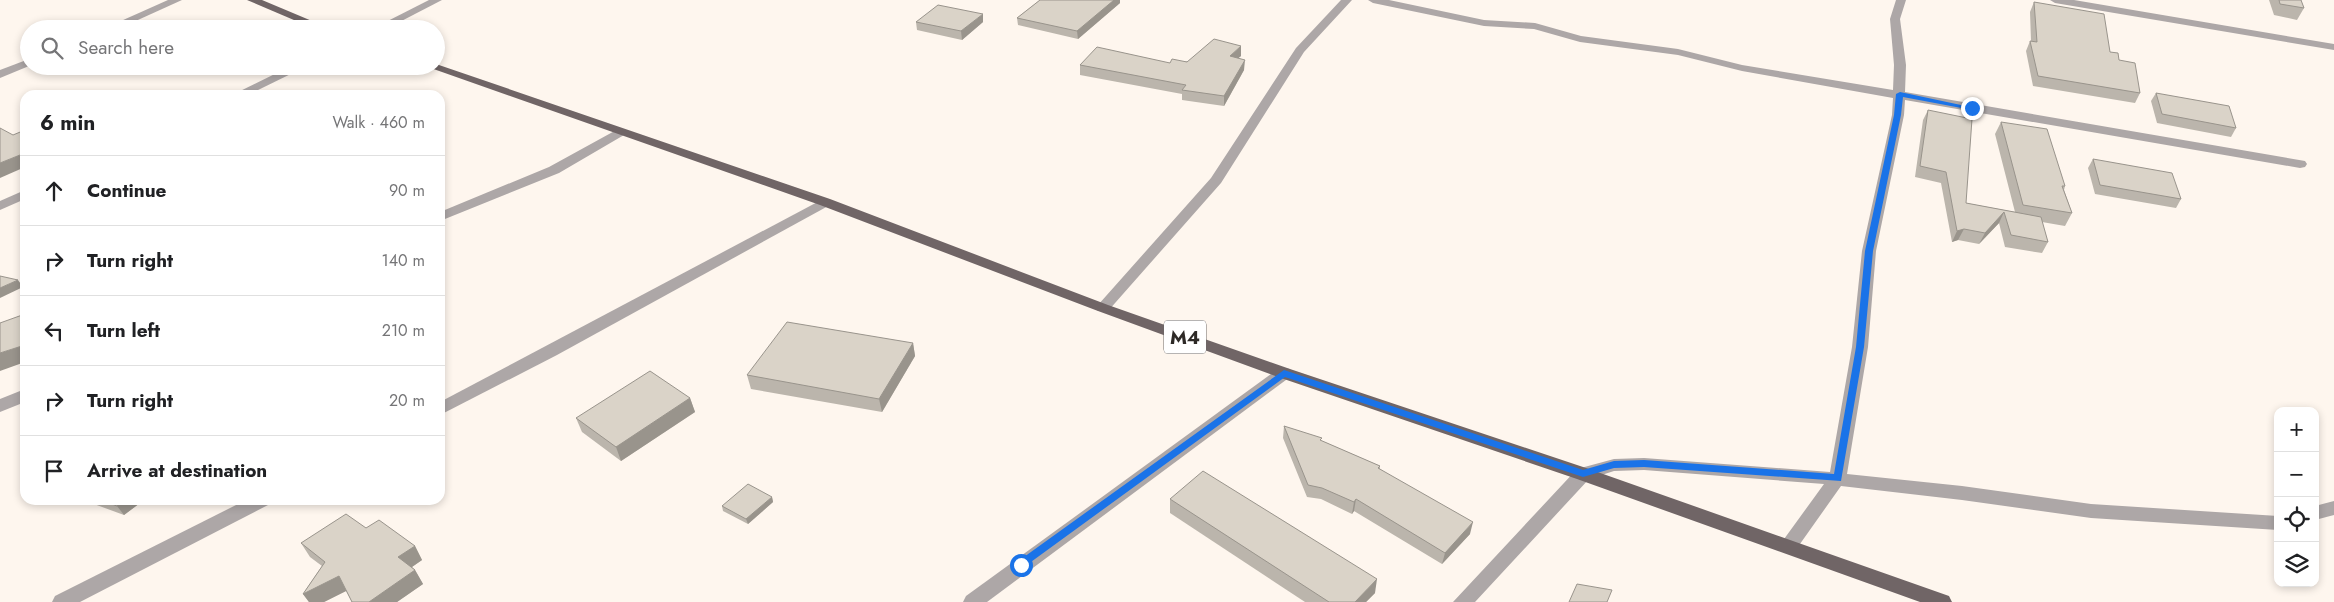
<!DOCTYPE html>
<meta charset="utf-8">
<style>
body{margin:0;font-family:Jost,sans-serif;background:#f2f2f2;color:#202124}
.controls{position:absolute;right:15px;bottom:15px;display:grid;overflow:hidden;border-radius:10px;box-shadow:0 2px 8px #0003}
.controls button{width:45px;height:45px;display:grid;place-items:center;padding:0;border:0;border-bottom:1px solid #e0e0e0;background:#fff;color:#202124;font:25px sans-serif}
.stop{position:absolute;width:15px;height:15px;margin:-11px;border:4px solid #1a73e8;border-radius:50%;background:#fff}
.stop.end{background:#1a73e8;border-color:#fff;box-shadow:0 1px 5px #0008}
.list{margin:0;padding:0;list-style:none}
h2{display:flex;justify-content:space-between;align-items:center;height:65px;margin:0;padding:0 20px;font-size:21px}
h2 small{font-size:16px;font-weight:400;color:#757577}
.list li{display:grid;grid-template-columns:32px 1fr auto;gap:15px;align-items:center;box-sizing:border-box;height:70px;padding:0 20px;border-top:1px solid #e0e0e0}
.list b{display:block;font-size:19px;white-space:nowrap}
.list em{font-size:16px;font-style:normal;color:#757577}
.icon{flex:none;width:28px;height:28px;fill:none;stroke:currentColor;stroke-width:2;stroke-linecap:round;stroke-linejoin:round}
.map{position:relative;flex:none;width:2334px;height:602px;overflow:hidden}
.search{position:absolute;background:#fff;box-shadow:0 2px 8px #0003;left:20px;top:20px;width:425px;height:55px;display:flex;align-items:center;gap:12px;box-sizing:border-box;padding:0 18px;border-radius:28px;color:#757577;font-size:19px}
.panel{position:absolute;background:#fff;box-shadow:0 2px 8px #0003;left:20px;top:90px;width:425px;height:415px;border-radius:15px}
.map>svg:first-child{display:block}
.lines{fill:none;stroke-linecap:round;stroke-linejoin:round}
.minor{fill:#ada7a7;fill-rule:evenodd}
.major{fill:#706566;fill-rule:evenodd}
.wall{fill:#bbb5ac}
.shaded-wall{fill:#99948c}
.building{fill:#dad3c8;stroke:#99948c}
.route{fill:#1a73e8}
.labels{text-anchor:middle;dominant-baseline:central;stroke-width:4.5;stroke-linejoin:round;paint-order:stroke}
.shield{fill:#fff;stroke:#6c6967;stroke-width:1}
.shield-label{font-size:19px;font-weight:bold;fill:#2d2926}
</style>
<div class="map">
<svg width="2334" height="602" viewBox="0 0 2334 602">
<rect width="100%" height="100%" fill="#fef6ee"/>
<g class="lines">
<!-- minor -->
<g class="minor">
<path d="M168,0H182L118,29H103Z"/>
<path d="M429,0H442L386,29H372Z"/>
<path d="M1341,0H1352L1304,52L1221,183L1108,311H1098L1095,308L1098,305L1211,178L1296,48Z"/>
<path d="M1368,0H1389L1484,20L1535,23L1581,36L1678,49L1742,65L1893,90L1894,65L1890,19L1896,0H1906L1900,19L1906,65L1905,92L2305,161L2307,164L2305,167L2300,168L1905,100L1904,115L1876,251L1868,347L1847,474L1962,486L2091,504L2278,516V530L2091,518L1962,500L1841,486L1795,551L1788,553L1781,551L1779,546L1824,484L1644,470L1614,471L1589,479L1475,602H1453L1577,469L1614,459L1644,458L1830,472L1852,347L1862,251L1892,115L1893,98L1742,71L1678,55L1580,42L1534,29L1484,26L1373,3Z"/>
<path d="M2050,0H2074L2334,44V50L2055,3Z"/>
<path d="M29,59V66L0,78V70Z"/>
<path d="M291,66H307L248,95H232Z"/>
<path d="M620,128L626,132L624,135L559,173L440,221V212L549,167Z"/>
<path d="M25,190V199L0,210V201Z"/>
<path d="M825,198L832,202L830,205L557,355L440,415V402Z"/>
<path d="M1284,368L1290,369L1292,373L1290,377L987,602H963L966,596L1278,369Z"/>
<path d="M25,389V402L0,412V399Z"/>
<path d="M246,500H271L268,505L80,602H52L55,596Z"/>
<path d="M2334,501V515L2315,520V506Z"/>
</g>
<!-- major -->
<g class="major">
<path d="M247,0H262L331,29H315Z"/>
<path d="M436,64L830,199L1108,305L1290,369L1589,469L1949,596L1952,602H1920L1577,479L1278,377L1098,311L820,205L425,66H436Z"/>
</g>
</g>
<!-- wall -->
<g class="wall">
<path d="M1040,0H1120V3L1078,39L1018,25L1017,18Z"/>
<path d="M2269,0H2301L2304,8L2297,20L2274,15Z"/>
<path d="M2034,2L2110,52L2119,60L2140,93L2135,103L2033,86L2026,51L2030,41H2031L2030,12Z"/>
<path d="M916,22H983L962,40L917,30Z"/>
<path d="M1241,56L1238,58L1244,70L1224,106L1182,100V94L1080,75V65L1170,63Z"/>
<path d="M2156,93L2236,128L2231,137L2157,123L2151,101Z"/>
<path d="M1928,110L1966,203L2015,212L1995,134L2001,122L2065,186L2064,190L2072,213L2065,226L2042,222L2048,242L2042,253L2005,247L1999,223L1979,244L1958,240L1952,242L1941,183L1915,177L1923,120Z"/>
<path d="M2093,159L2181,199L2176,208L2095,194L2088,168Z"/>
<path d="M913,343L915,356L882,412L751,389L747,375Z"/>
<path d="M690,398L695,412L621,461L582,432L576,418Z"/>
<path d="M1284,426L1322,441L1380,466V469L1470,534L1442,564L1354,511L1352,514L1321,499L1307,497L1283,438Z"/>
<path d="M772,497L773,502L748,524L723,511L722,506Z"/>
<path d="M1170,499L1375,593L1366,602H1305L1170,513Z"/>
<path d="M83,500H144L124,515Z"/>
<path d="M366,528L415,546L422,560L412,567L415,570L423,584L397,602H352L346,591L324,602H309L303,594L322,566L310,557L301,543Z"/>
</g>
<!-- shaded-wall -->
<g class="shaded-wall">
<path d="M1114,0H1120V3L1078,39L1077,31Z"/>
<path d="M983,14V22L962,40L961,31Z"/>
<path d="M1241,46V56L1230,65V56Z"/>
<path d="M1245,60L1244,70L1224,106V96Z"/>
<path d="M25,153V167L0,178V163Z"/>
<path d="M2004,212L1999,223L1979,244L1985,233Z"/>
<path d="M1964,229L1958,240L1952,242L1957,231Z"/>
<path d="M18,280L23,287L0,298V288Z"/>
<path d="M913,343L915,356L882,412L879,399Z"/>
<path d="M25,345V362L0,371V353Z"/>
<path d="M690,398L695,412L621,461L616,447Z"/>
<path d="M772,497L773,502L748,524L746,519Z"/>
<path d="M1356,499L1354,511L1352,514L1354,502Z"/>
<path d="M124,500H144L124,515L117,506Z"/>
<path d="M1473,522L1470,534L1442,564L1445,553Z"/>
<path d="M415,546L422,560L406,571L398,557Z"/>
<path d="M415,570L423,584L397,602H369Z"/>
<path d="M339,576L348,590L324,602H309L303,594Z"/>
<path d="M1377,579L1375,593L1366,602H1355Z"/>
</g>
<!-- building -->
<g class="building">
<path d="M1040,0H1114L1077,31L1017,18Z"/>
<path d="M2279,0H2301L2304,8L2280,4Z"/>
<path d="M2034,2L2104,14L2110,52L2118,53L2119,60L2135,63L2140,93L2038,76L2030,41L2037,42Z"/>
<path d="M938,5L983,14L961,31L916,22Z"/>
<path d="M1214,39L1241,46L1230,56L1245,60L1224,96L1182,90L1186,85L1080,65L1097,47L1170,63L1172,59L1187,62Z"/>
<path d="M2156,93L2229,106L2236,128L2162,114Z"/>
<path d="M1928,110L1972,119L1966,203L2041,217L2048,242L2011,235L2004,212L1985,233L1964,229L1957,231L1946,172L1920,166Z"/>
<path d="M2001,122L2047,129L2065,186H2062L2072,213L2023,205Z"/>
<path d="M0,128L13,135L25,130V153L0,163Z"/>
<path d="M2093,159L2172,173L2181,199L2100,185Z"/>
<path d="M0,276L18,280L0,288Z"/>
<path d="M25,314V345L0,353V323Z"/>
<path d="M787,322L913,343L879,399L747,375Z"/>
<path d="M650,371L690,398L616,447L576,418Z"/>
<path d="M1284,426L1322,438L1320,440L1380,466L1378,468L1473,522L1445,553L1356,499L1354,502L1322,488L1308,485Z"/>
<path d="M1203,471L1377,579L1355,602H1329L1170,499Z"/>
<path d="M748,484L772,497L746,519L722,506Z"/>
<path d="M102,500H124L117,506Z"/>
<path d="M346,514L366,528L379,520L415,546L398,557L415,570L369,602H352L339,576L303,594L325,562L301,543Z"/>
<path d="M1577,584L1612,590L1607,602H1569Z"/>
</g>
<!-- route -->
<path class="route" d="M1900,92L1975,108L1972,110L1903,97L1901,115L1873,251L1864,347L1841,481L1644,467L1614,468L1583,477L1285,377L1024,567H1017V562L1284,370L1583,470L1614,461L1644,460L1834,474L1856,347L1865,251L1894,115L1896,94Z"/>
<g class="labels">
<!-- shield labels -->
<rect class="shield" x="1164" y="320.5" width="42" height="33" rx="4"/>
<g class="shield-label">
<text x="1185" y="337">M4</text>
</g>
</g>
</svg>
<div class="controls">
<button>+</button>
<button>−</button>
<button><svg class="icon" aria-label="locate" viewBox="0 0 24 24"><circle cx="12" cy="12" r="6"/><path d="M12 2v4M12 18v4M2 12h4M18 12h4"/></svg></button>
<button><svg class="icon" aria-label="layers" viewBox="0 0 24 24"><path d="M12 4l9 5-9 5-9-5zM3 14l9 5 9-5"/></svg></button>
</div>
<div class="stop" style="left:1021px;top:565px"></div>
<div class="stop end" style="left:1972px;top:108px"></div>
<div class="search"><svg class="icon" aria-label="search" viewBox="0 0 24 24"><circle cx="10" cy="10" r="6"/><path d="M15 15l6 6"/></svg>Search here</div>
<section class="panel">
<h2>6 min<small>Walk · 460 m</small></h2>
<ul class="list">
<li><svg class="icon" aria-label="ahead" viewBox="0 0 24 24"><path d="M12 20V5M6 11l6-6 6 6"/></svg><div><b>Continue</b></div><em>90 m</em></li>
<li><svg class="icon" aria-label="right" viewBox="0 0 24 24"><path d="M7 20v-9h11M14 6l5 5-5 5"/></svg><div><b>Turn right</b></div><em>140 m</em></li>
<li><svg class="icon" aria-label="left" viewBox="0 0 24 24"><path d="M17 20v-9H6M10 6l-5 5 5 5"/></svg><div><b>Turn left</b></div><em>210 m</em></li>
<li><svg class="icon" aria-label="right" viewBox="0 0 24 24"><path d="M7 20v-9h11M14 6l5 5-5 5"/></svg><div><b>Turn right</b></div><em>20 m</em></li>
<li><svg class="icon" aria-label="arrive" viewBox="0 0 24 24"><path d="M6 21V4h12l-3 4 3 4H6"/></svg><div><b>Arrive at destination</b></div></li>
</ul>
</section>
</div>
